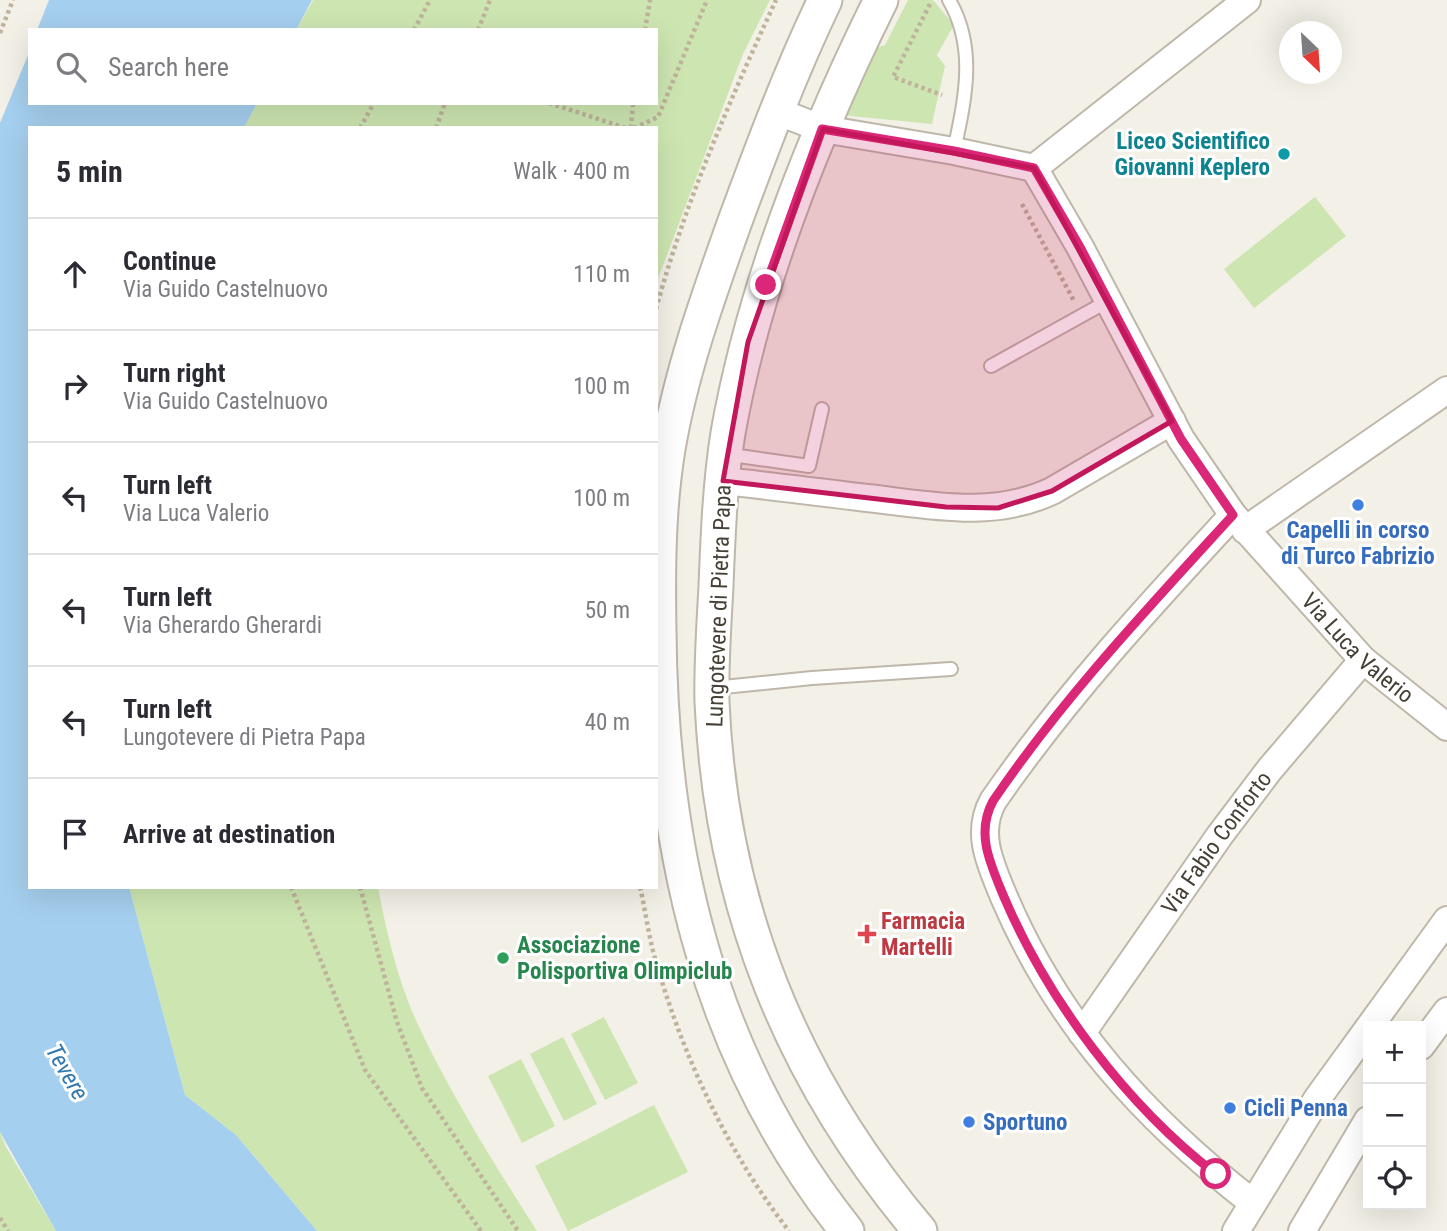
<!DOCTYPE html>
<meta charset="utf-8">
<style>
body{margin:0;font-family:"Roboto Condensed",sans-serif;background:#f2f2f3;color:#2b2b33}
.controls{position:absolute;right:21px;bottom:21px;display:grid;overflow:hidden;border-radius:0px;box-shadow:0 7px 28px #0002}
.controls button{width:63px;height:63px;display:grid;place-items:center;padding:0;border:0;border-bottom:2px solid #e1e1e2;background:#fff;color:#2b2b33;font:35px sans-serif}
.compass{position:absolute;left:1279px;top:21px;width:63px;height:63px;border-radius:50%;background:#fff;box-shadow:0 7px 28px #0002;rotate:155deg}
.stop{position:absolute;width:21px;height:21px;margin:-16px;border:5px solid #db2777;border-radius:50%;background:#fff}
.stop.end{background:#db2777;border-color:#fff;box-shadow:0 2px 7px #0008}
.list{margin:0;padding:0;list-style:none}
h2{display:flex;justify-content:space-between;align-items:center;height:91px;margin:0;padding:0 28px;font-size:30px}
h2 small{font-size:23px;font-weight:400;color:#7c7c81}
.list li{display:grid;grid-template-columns:46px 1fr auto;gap:21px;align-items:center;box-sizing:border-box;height:112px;padding:0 28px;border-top:2px solid #e1e1e2}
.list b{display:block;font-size:26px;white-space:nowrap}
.list p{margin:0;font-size:23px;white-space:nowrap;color:#7c7c81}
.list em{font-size:23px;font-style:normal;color:#7c7c81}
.icon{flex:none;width:38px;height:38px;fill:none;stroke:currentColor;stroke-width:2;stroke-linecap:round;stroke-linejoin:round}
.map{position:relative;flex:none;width:1447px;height:1231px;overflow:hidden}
.search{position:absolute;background:#fff;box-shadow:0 7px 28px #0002;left:28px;top:28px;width:630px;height:77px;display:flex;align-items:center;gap:18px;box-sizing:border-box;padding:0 24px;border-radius:0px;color:#7c7c81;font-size:26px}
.panel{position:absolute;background:#fff;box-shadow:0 7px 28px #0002;left:28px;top:126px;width:630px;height:763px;border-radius:0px}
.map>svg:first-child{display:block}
.green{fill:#cde6b1}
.water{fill:#a5cfee}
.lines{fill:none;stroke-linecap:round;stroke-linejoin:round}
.service-casing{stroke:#beb7aa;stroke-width:16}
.minor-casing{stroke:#beb7aa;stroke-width:30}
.tertiary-casing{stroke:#beb7aa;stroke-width:37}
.path{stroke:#bfb39c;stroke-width:4.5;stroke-dasharray:3.5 3.5;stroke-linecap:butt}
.service{stroke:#fff;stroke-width:12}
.minor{stroke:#fff;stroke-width:26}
.tertiary{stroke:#fff;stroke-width:33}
.route{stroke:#db2777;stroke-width:9}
.marked{fill:#c2185b;fill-opacity:0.2;stroke:#c2185b;stroke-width:5;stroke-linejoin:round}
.culture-dot{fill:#0f9aa8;stroke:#fff;stroke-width:2.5}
.shop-dot{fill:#3f7fe0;stroke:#fff;stroke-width:2.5}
.health-dot{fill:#e0444e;stroke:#fff;stroke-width:2.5}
.leisure-dot{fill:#2e9e5b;stroke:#fff;stroke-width:2.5}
.labels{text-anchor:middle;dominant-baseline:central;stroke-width:6;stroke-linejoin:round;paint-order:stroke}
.culture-label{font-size:23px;font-weight:bold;fill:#0d838f;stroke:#fff;text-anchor:end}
.shop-label{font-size:23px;font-weight:bold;fill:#366cbe;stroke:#fff;text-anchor:start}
.street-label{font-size:23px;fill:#464036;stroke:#fff}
.health-label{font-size:23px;font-weight:bold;fill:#be3a42;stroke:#fff;text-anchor:start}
.leisure-label{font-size:23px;font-weight:bold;fill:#27864d;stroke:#fff;text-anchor:start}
.water-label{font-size:24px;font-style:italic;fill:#3379ae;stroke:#fff}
</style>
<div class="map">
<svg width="1447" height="1231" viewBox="0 0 1447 1231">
<rect width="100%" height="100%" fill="#f3f0e7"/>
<!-- green -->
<g class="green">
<path d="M313,0H770L743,54L656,284V128H244L257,103H656V30H296Z"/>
<path d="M908,0H933L954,25L937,55L945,66L932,124L840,115L870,50L885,45Z"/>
<path d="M1315,197L1346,236L1254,308L1224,269Z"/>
<path d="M129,887H378C387,935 399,987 421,1031C454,1100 496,1167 537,1231H317L236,1135L185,1095Z"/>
<path d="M604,1017L638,1083L605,1100L571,1034Z"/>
<path d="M563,1037L597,1104L564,1121L530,1054Z"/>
<path d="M521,1059L555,1126L522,1143L488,1076Z"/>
<path d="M654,1105L688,1172L568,1231L535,1166Z"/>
<path d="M0,1132L6,1147L56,1231H0Z"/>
</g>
<!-- water -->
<g class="water">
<path d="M49,0H312L296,30H37Z"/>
<path d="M30,50V103H257L244,128H30V887H129L185,1095L236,1135L317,1231H56L0,1132V123Z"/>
</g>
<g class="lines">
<defs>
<g id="service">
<path d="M949,0C977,48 965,99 954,151"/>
<path d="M991,366L1108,301"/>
<path d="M725,454L809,466L822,409"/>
<path d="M714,688L812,678L951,669"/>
</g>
<g id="minor">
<path d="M776,111L823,129L954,151L1034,168"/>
<path id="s1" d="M1034,168L1080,247L1181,439L1233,515L1363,660L1447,727"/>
<path d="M1034,168L1247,0"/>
<path d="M723,481C771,486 819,492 867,498C930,505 992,519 1052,491L1172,421"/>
<path d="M1233,515C1148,607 1064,698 993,801C975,834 991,865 1004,897C1058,1024 1145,1119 1253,1203"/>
<path d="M1245,530L1447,390"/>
<path id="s2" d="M1082,1033L1220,835L1270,769L1363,660"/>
<path d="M1421,1046L1447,1011"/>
<path d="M1236,1231L1317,1099L1447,920"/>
<path d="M1302,1231L1368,1120"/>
</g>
<g id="tertiary">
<path d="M825,0C790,73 762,148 734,224C708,297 681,372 668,449C658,510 658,571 659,632C661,851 708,1057 847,1231"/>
<path d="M881,0C815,133 754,286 728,433C720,483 718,535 716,586C714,625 711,664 712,702C721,904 790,1077 920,1231"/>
</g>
</defs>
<!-- service casing -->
<use href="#service" class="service-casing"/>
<!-- minor casing -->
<use href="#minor" class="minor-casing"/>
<!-- tertiary casing -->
<use href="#tertiary" class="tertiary-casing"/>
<!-- path -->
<g class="path">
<path d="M930,4L893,77L942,95"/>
<path d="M414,30L430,0"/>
<path d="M478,30L490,0"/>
<path d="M645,30L650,0"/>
<path d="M0,33L13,0"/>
<path d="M549,103L626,128"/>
<path d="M360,128L374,103"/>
<path d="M436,128L445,103"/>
<path d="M631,128L633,103"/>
<path d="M634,128L658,117L707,0"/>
<path d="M1022,204L1074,301"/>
<path d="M656,309C685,203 730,100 776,0"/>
<path d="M291,887L365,1070L481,1231"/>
<path d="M360,887L397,1022L422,1088L518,1231"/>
<path d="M640,887C646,913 649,940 657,965C684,1059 729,1154 789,1231"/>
<path d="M0,1218L8,1231"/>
</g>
<!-- service -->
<use href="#service" class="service"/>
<!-- minor -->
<use href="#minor" class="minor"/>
<!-- tertiary -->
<use href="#tertiary" class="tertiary"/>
</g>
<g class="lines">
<!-- route -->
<path class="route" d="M766,285L822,129L954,151L1034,168L1080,247L1181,439L1233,515C1149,607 1063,698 993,801C975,834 991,865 1004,897C1048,1000 1126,1105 1216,1174"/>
</g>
<!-- marked area -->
<path class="marked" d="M823,129L1034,168L1172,421L1052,491L998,508L946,507L723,481L748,342Z"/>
<!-- markers -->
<circle class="culture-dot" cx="1284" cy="154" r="7"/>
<g class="shop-dot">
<circle cx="1358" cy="505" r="7"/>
<circle cx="1230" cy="1108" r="7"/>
<circle cx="969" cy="1122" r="7"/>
</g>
<path class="health-dot" d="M863.5 923.5h7v7h7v7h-7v7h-7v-7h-7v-7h7z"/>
<circle class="leisure-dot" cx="503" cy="958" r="7"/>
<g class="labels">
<!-- culture labels -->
<g class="culture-label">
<text x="1270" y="141">Liceo Scientifico<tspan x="1270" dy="26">Giovanni Keplero</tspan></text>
</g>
<!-- shop labels -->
<g class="shop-label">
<text x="1358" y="530" text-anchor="middle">Capelli in corso<tspan x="1358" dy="26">di Turco Fabrizio</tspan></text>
<text x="1244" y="1108">Cicli Penna</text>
<text x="983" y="1122">Sportuno</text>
</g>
<!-- street labels -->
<g class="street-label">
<text transform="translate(719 606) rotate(-88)">Lungotevere di Pietra Papa</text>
<text stroke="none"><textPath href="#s1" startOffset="583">Via Luca Valerio</textPath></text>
<text stroke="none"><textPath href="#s2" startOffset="233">Via Fabio Conforto</textPath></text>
</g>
<!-- health labels -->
<g class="health-label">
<text x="881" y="921">Farmacia<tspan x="881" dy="26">Martelli</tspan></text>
</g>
<!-- leisure labels -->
<g class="leisure-label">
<text x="517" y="945">Associazione<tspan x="517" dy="26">Polisportiva Olimpiclub</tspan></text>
</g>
<!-- water labels -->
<g class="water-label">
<text transform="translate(67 1072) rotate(60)">Tevere</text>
</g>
</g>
</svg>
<div class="controls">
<button>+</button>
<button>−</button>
<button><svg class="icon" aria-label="locate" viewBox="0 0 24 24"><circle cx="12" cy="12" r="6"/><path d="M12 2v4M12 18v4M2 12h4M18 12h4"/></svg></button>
</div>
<svg class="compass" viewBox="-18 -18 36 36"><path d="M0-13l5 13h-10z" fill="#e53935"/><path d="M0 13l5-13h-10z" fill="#7c7c81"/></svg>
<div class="stop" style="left:1216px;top:1174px"></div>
<div class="stop end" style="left:766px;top:285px"></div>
<div class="search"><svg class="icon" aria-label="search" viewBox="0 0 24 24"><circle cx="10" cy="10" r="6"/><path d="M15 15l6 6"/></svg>Search here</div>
<section class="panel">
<h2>5 min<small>Walk · 400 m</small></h2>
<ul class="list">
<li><svg class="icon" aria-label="ahead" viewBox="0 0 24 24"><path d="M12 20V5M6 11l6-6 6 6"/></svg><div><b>Continue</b><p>Via Guido Castelnuovo</p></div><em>110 m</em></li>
<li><svg class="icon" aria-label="right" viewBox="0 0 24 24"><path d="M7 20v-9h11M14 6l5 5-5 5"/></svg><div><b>Turn right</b><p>Via Guido Castelnuovo</p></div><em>100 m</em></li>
<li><svg class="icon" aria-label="left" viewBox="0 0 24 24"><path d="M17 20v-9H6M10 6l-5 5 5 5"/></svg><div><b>Turn left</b><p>Via Luca Valerio</p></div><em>100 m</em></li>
<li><svg class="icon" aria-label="left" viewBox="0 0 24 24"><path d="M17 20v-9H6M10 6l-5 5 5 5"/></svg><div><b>Turn left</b><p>Via Gherardo Gherardi</p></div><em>50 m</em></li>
<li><svg class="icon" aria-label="left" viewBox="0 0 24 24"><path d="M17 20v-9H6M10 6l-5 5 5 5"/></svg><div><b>Turn left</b><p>Lungotevere di Pietra Papa</p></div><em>40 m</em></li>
<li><svg class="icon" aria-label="arrive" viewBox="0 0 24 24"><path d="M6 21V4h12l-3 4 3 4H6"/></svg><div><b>Arrive at destination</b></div></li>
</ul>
</section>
</div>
